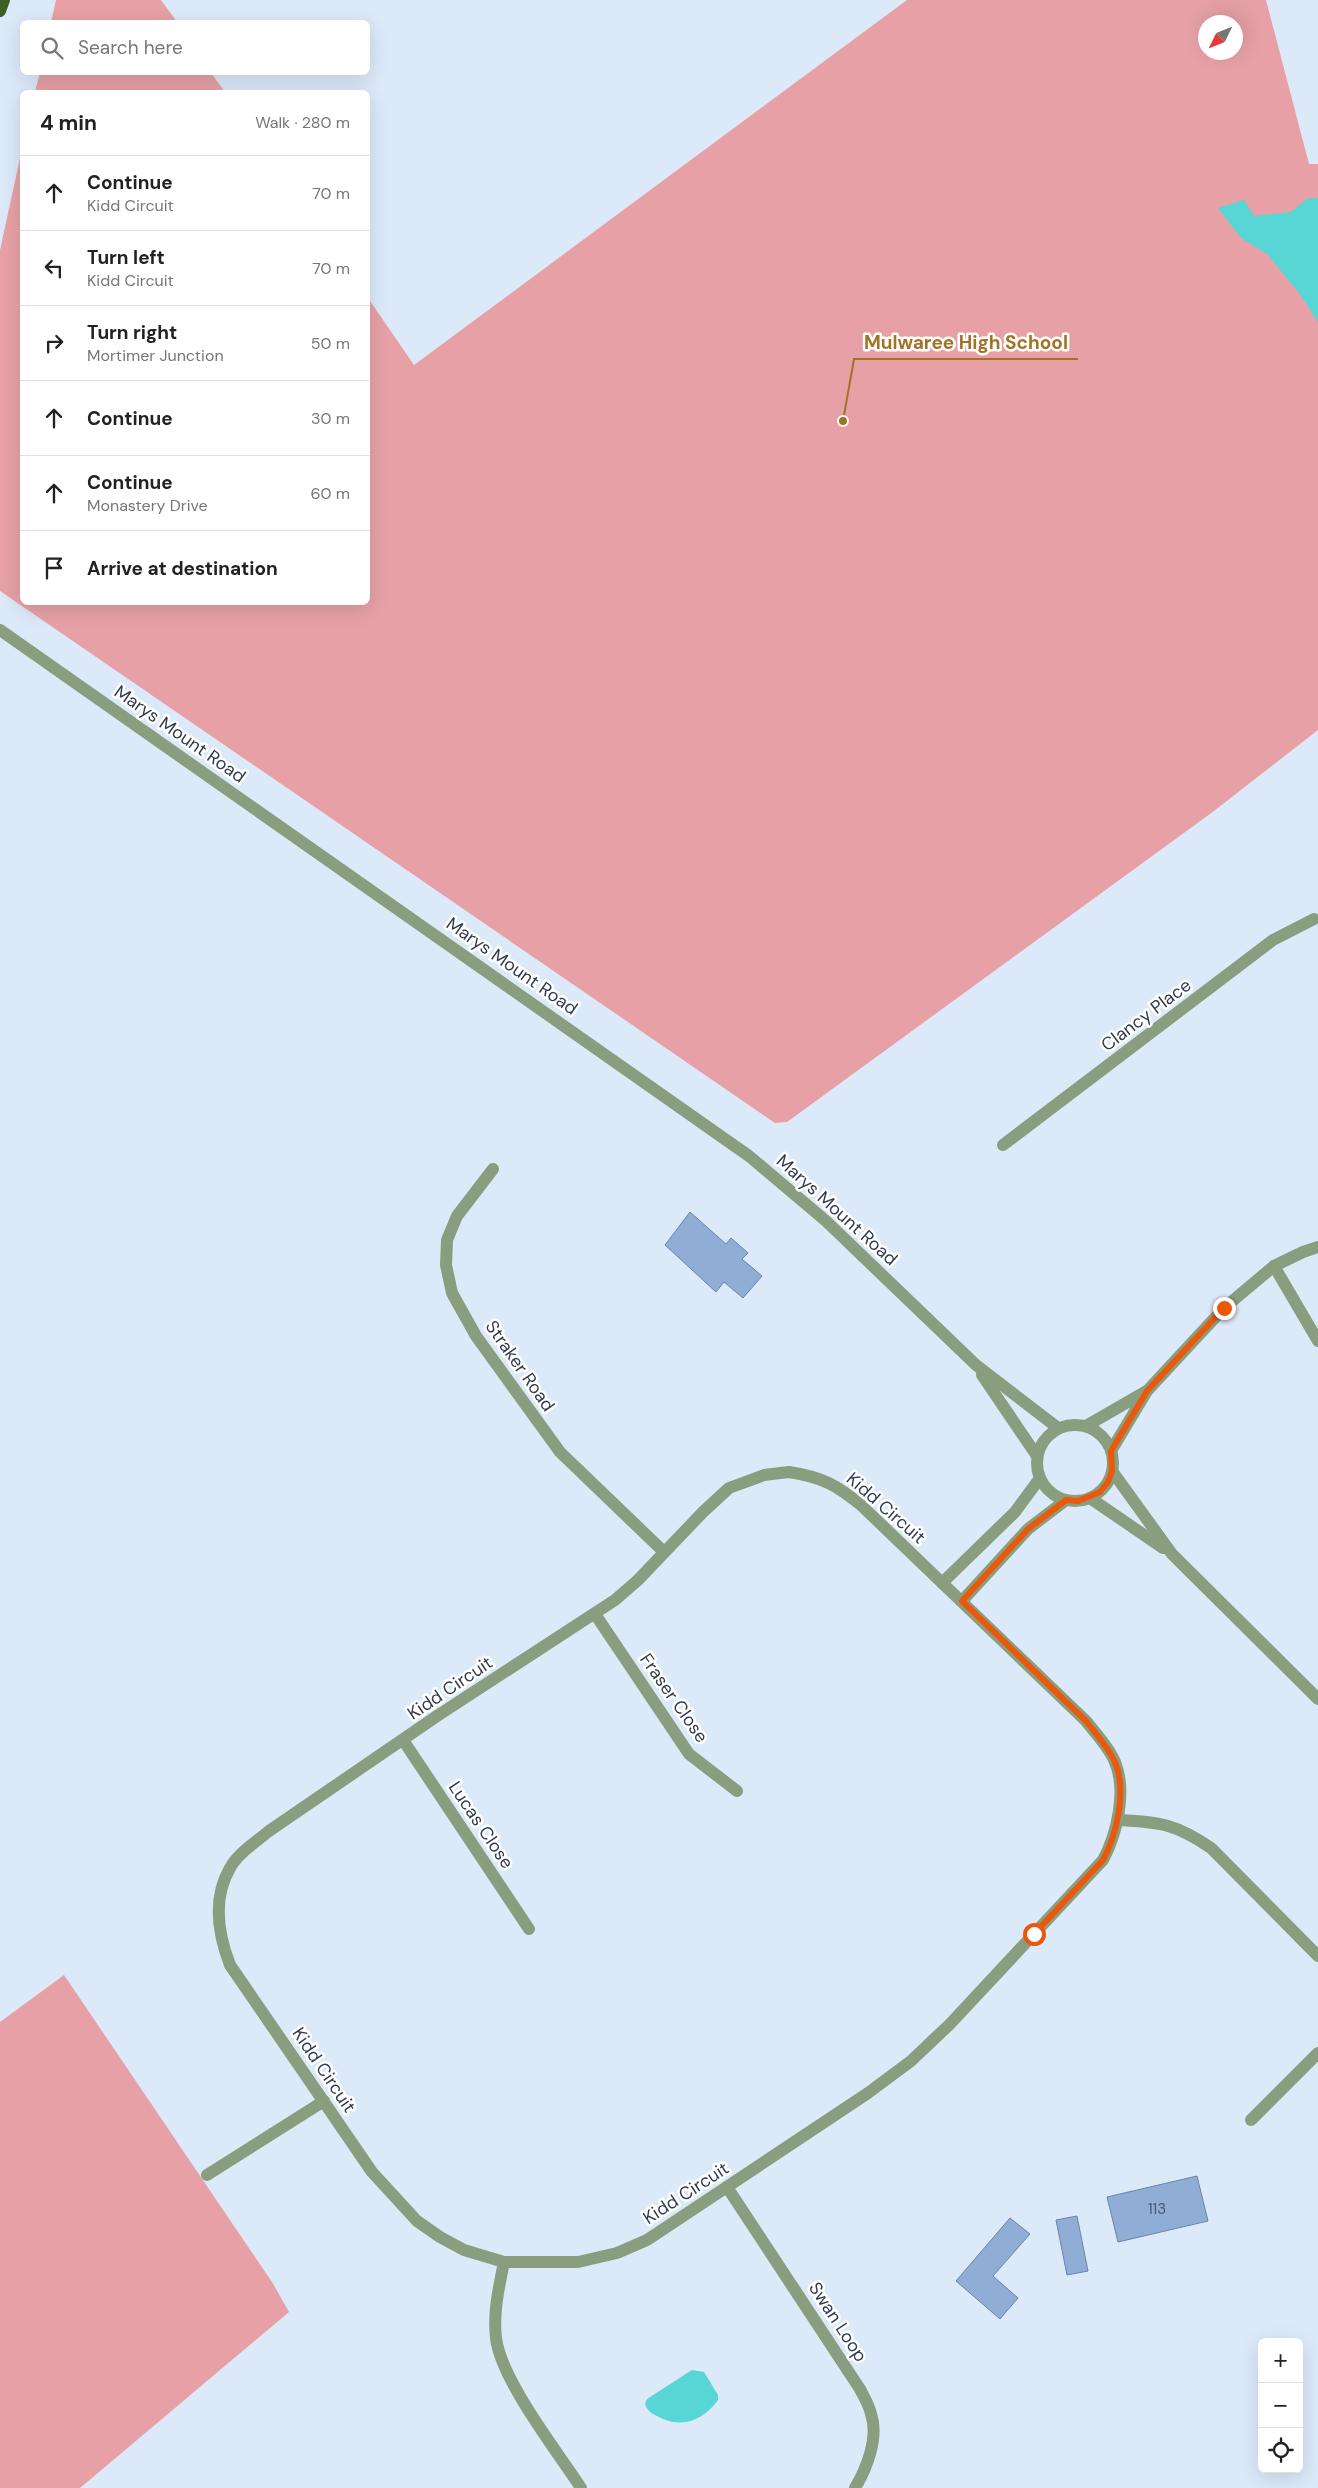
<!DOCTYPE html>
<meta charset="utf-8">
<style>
body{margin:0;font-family:"DM Sans",sans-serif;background:#f6f6f6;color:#222}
.controls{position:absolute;right:15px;bottom:15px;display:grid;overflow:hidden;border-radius:8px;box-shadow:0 5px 20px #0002}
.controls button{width:45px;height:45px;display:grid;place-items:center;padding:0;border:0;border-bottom:1px solid #e0e0e0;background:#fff;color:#222;font:25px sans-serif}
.compass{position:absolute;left:1198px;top:15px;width:45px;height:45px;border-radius:50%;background:#fff;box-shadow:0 5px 20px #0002;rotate:227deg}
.stop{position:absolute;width:15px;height:15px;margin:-11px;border:4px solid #ea580c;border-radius:50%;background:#fff}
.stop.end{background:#ea580c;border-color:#fff;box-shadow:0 1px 5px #0008}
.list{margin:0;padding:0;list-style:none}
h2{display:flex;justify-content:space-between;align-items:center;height:65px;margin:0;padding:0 20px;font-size:21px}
h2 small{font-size:16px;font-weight:400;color:#767676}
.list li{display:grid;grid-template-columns:32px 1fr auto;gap:15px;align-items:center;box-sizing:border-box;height:75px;padding:0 20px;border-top:1px solid #e0e0e0}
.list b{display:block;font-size:19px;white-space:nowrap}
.list p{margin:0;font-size:16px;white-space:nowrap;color:#767676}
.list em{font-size:16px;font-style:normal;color:#767676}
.icon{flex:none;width:28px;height:28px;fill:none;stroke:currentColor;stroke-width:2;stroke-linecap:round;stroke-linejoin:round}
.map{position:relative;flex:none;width:1318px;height:2488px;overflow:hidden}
.search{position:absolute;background:#fff;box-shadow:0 5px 20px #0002;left:20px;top:20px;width:350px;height:55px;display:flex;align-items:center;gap:12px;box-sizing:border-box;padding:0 18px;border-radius:8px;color:#767676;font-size:19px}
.panel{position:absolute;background:#fff;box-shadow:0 5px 20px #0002;left:20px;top:90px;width:350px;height:515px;border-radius:8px}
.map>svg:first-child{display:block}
.green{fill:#e7a1a6;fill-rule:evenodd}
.water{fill:#58d5d5}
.building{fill:#90aed5;stroke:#6885aa}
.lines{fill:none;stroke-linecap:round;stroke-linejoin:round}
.minor{stroke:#8a9e7f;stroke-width:12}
.major{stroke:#3e6027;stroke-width:12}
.route{stroke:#ea580c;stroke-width:6}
.labels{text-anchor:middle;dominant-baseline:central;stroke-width:5;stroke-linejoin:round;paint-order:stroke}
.number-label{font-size:15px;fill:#49596f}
.street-label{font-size:18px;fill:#313d4d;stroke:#fff}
.leader{fill:none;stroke:#a27226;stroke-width:2}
.callout-dot{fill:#a27226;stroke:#fff;stroke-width:2}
.callout-label{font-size:19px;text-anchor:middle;font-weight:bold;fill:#a27226;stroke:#fff;stroke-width:5;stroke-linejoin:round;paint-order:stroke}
</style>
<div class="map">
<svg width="1318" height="2488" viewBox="0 0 1318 2488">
<rect width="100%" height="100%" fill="#dce9f9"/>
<!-- green -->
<g class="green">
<path d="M56,0H161L177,22H51Z"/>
<path d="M907,0H1266L1309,164H1318V730L1214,811L787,1122L775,1123L0,591V250L22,149V602H368V298L414,365ZM1206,22H1236V52H1206Z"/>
<path d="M40,72L211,73L225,92H35Z"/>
<path d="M64,1975L272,2282L289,2312L80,2488H0V2022Z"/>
</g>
<!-- water -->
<g class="water">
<path d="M1308,198H1318V322L1299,293L1267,254L1241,238L1218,208L1244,200L1254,216L1291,212Z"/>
<path d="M692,2370L704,2372L718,2395V2400C704,2419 685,2428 663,2419C655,2415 648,2413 645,2404L647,2399Z"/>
</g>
<!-- building -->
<g class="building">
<path d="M690,1212L726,1244L731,1238L748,1253L742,1259L762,1276L743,1298L724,1282L716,1292L665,1245Z"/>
<path d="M1197,2176L1208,2221L1118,2242L1107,2197Z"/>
<path d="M1077,2216L1088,2271L1067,2275L1056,2220Z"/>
<path d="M1010,2218L1030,2234L993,2276L1018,2298L1000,2319L956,2281Z"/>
</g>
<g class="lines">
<!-- minor -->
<g class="minor">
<path d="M0,630L749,1156L826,1221L976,1365L1058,1428"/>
<path d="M1003,1145L1273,940L1314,919"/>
<path d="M493,1169L457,1216L447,1240L446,1265L452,1293L476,1336L560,1452L664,1552"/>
<path d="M1274,1266L1318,1341"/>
<path d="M982,1375L1037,1456"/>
<circle cx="1075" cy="1463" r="38"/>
<path d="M1086,1426L1145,1392"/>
<path d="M1111,1451L1147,1391L1224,1308L1274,1266L1303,1252L1318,1247"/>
<path d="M1112,1471L1172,1554L1318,1699"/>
<path d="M789,1472C822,1477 837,1485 862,1506L1086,1721C1096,1734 1109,1747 1115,1762C1127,1791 1117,1834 1103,1860L950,2024L911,2061L868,2093L647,2240L617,2253L578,2262H504L464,2250L440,2237L417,2221L372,2172L230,1965C218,1934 212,1899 230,1868C238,1853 256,1842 269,1831L437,1716L615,1600L638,1580L703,1512L729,1488L764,1475Z"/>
<path d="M1090,1498L1163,1548"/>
<path d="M942,1583L1015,1512L1040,1478"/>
<path d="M962,1601L1028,1529L1066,1500"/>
<path d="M595,1614L689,1754L737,1791"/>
<path d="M403,1740L529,1929"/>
<path d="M1119,1820C1160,1822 1176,1824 1211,1848L1318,1956"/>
<path d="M1251,2120L1318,2053"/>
<path d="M207,2175L324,2101"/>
<path d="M727,2187L860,2389C864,2397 869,2405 871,2414C879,2437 867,2468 855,2488"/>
<path d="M504,2262C499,2287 493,2312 496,2338C501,2380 557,2451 581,2488"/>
</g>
<!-- major -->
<path class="major" d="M0,11L4,0"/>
</g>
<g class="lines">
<!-- route -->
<path class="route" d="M1034,1934L1103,1860C1117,1834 1127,1791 1115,1762C1108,1747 1096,1734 1086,1721L962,1601L1028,1529L1066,1500L1078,1501L1100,1492L1108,1482L1112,1471L1111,1451L1147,1391L1224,1308"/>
</g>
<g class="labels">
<!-- number labels -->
<g class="number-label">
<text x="1157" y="2209">113</text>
</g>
<!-- street labels -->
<g class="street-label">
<text transform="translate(180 734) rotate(35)">Marys Mount Road</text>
<text transform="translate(512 966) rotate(35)">Marys Mount Road</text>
<text transform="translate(1146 1015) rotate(-37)">Clancy Place</text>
<text transform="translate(837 1210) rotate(42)">Marys Mount Road</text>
<text transform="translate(520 1366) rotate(55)">Straker Road</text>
<text transform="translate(886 1508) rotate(41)">Kidd Circuit</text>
<text transform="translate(450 1688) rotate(-34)">Kidd Circuit</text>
<text transform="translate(674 1698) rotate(55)">Fraser Close</text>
<text transform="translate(481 1825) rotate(56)">Lucas Close</text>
<text transform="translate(324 2070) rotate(56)">Kidd Circuit</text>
<text transform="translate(686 2193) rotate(-33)">Kidd Circuit</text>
<text transform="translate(838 2322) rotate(57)">Swan Loop</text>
</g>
</g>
<!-- callouts -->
<path class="leader" d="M843 421L854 359H1078"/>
<circle class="callout-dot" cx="843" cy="421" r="5"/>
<g class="callout-label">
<text x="966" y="349">Mulwaree High School</text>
</g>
</svg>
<div class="controls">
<button>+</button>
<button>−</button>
<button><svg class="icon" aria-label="locate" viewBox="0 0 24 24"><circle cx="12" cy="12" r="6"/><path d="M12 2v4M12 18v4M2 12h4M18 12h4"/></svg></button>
</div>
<svg class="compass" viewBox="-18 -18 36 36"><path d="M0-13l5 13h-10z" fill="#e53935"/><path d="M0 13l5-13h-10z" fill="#767676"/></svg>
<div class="stop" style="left:1034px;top:1934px"></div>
<div class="stop end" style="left:1224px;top:1308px"></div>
<div class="search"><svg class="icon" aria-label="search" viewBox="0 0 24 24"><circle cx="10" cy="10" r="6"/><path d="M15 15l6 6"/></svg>Search here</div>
<section class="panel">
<h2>4 min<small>Walk · 280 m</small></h2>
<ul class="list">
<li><svg class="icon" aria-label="ahead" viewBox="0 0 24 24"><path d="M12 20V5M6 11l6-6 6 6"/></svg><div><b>Continue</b><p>Kidd Circuit</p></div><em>70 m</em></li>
<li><svg class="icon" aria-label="left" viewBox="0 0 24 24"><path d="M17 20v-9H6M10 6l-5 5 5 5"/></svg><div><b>Turn left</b><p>Kidd Circuit</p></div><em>70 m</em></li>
<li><svg class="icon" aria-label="right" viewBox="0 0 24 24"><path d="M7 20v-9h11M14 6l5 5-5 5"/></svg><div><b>Turn right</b><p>Mortimer Junction</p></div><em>50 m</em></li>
<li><svg class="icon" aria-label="ahead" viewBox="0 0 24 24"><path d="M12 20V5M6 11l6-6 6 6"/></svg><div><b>Continue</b></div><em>30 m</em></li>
<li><svg class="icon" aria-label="ahead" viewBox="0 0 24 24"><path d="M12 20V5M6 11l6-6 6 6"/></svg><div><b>Continue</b><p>Monastery Drive</p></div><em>60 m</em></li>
<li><svg class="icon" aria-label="arrive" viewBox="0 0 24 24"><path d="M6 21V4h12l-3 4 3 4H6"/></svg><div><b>Arrive at destination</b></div></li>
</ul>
</section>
</div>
